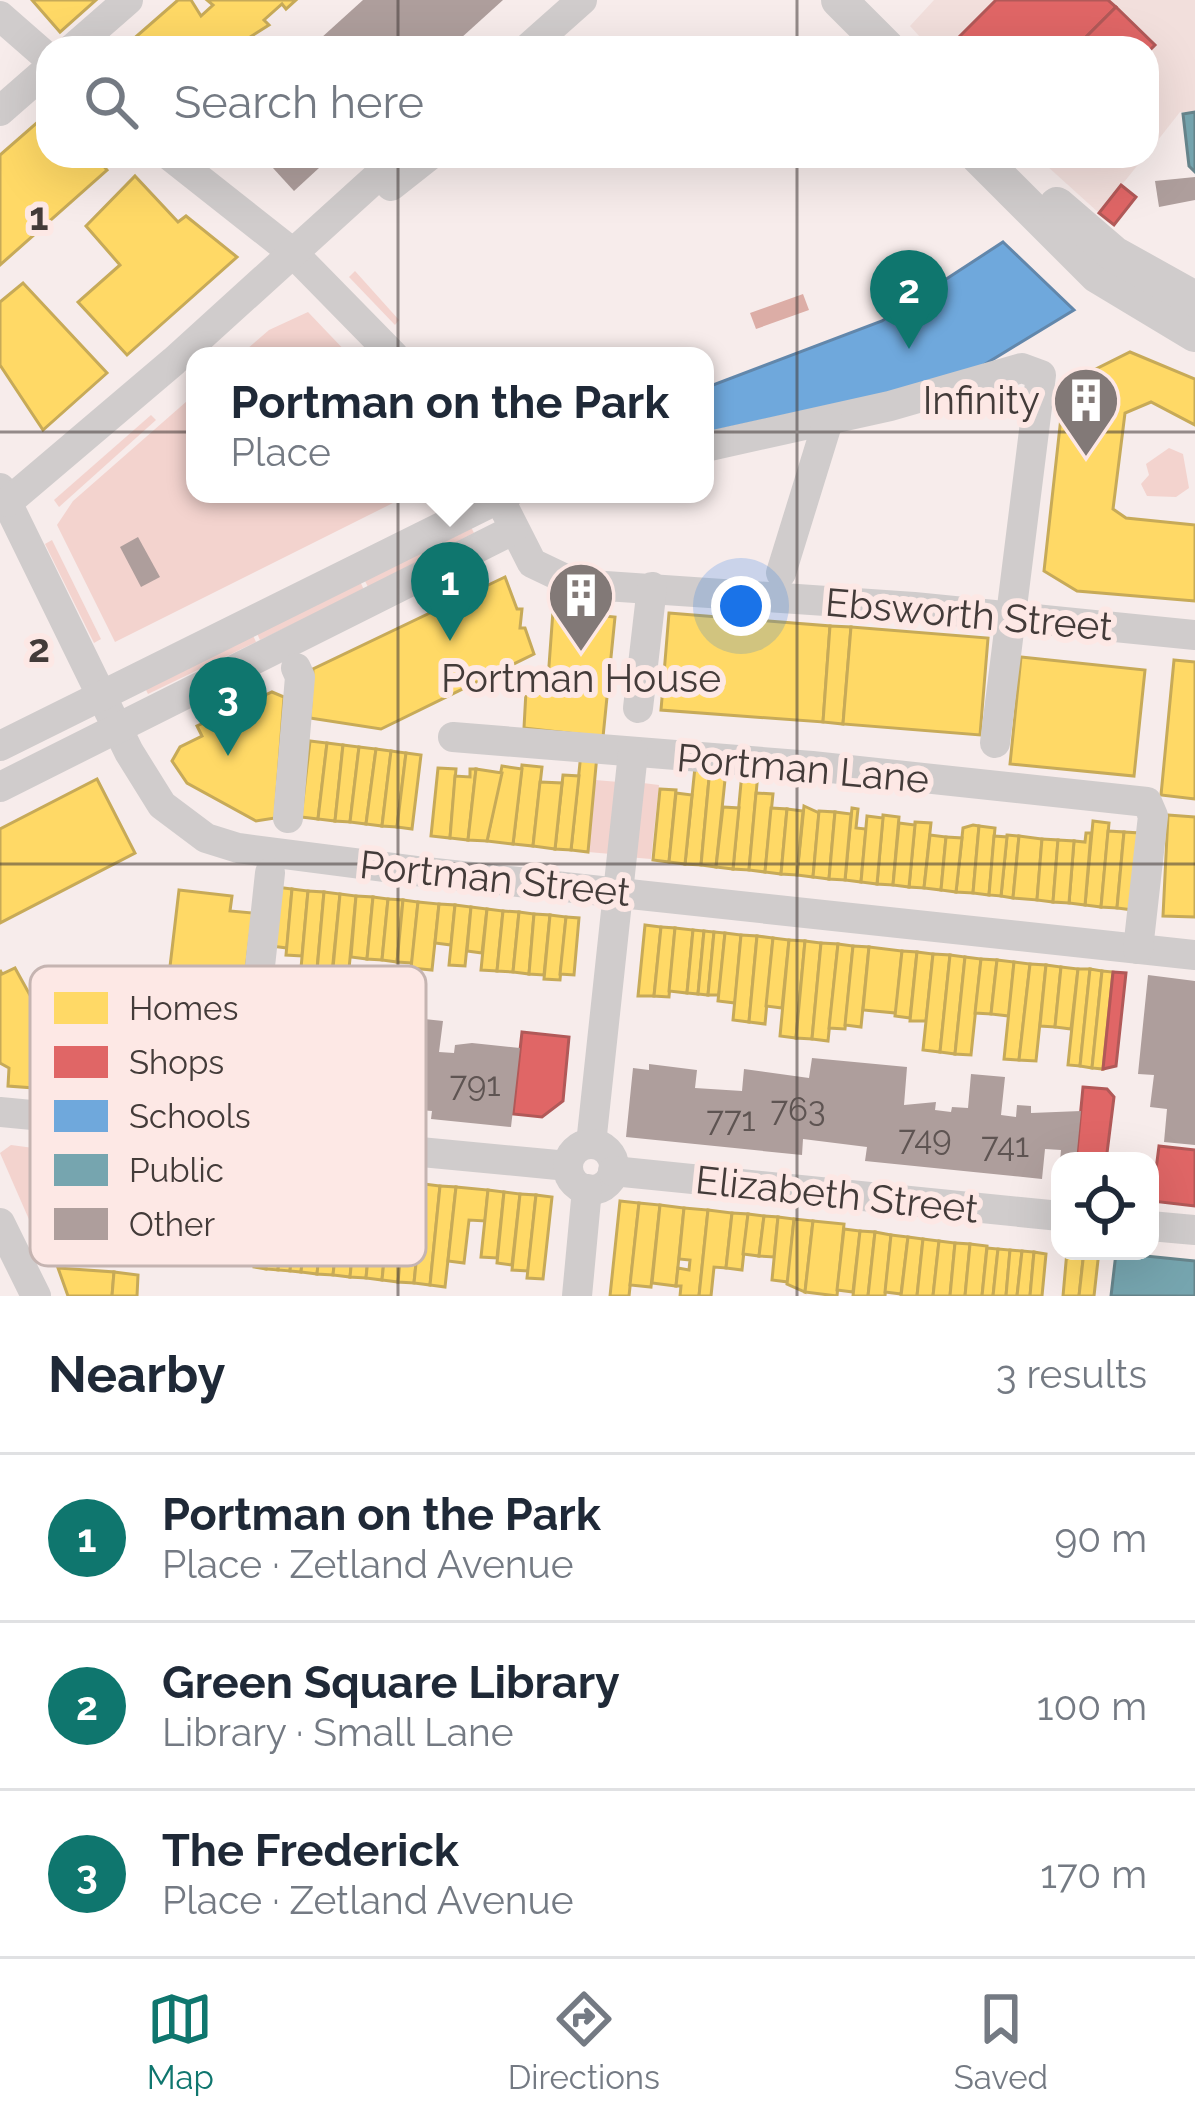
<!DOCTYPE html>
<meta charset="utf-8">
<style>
body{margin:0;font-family:Raleway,sans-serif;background:#f2f2f3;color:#1f2937}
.controls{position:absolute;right:36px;bottom:36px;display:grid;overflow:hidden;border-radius:24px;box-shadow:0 12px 48px #0002}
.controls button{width:108px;height:108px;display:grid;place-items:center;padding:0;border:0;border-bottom:3px solid #e0e1e3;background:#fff;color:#1f2937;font:60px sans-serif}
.you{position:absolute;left:741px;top:606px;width:42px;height:42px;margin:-30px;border:9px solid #fff;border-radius:50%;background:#1a73e8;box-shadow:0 0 0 18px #1a73e833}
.badge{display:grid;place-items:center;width:78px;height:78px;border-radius:50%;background:#0f766e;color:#fff;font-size:39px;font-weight:700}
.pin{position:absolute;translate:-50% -99px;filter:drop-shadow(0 3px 6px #0008)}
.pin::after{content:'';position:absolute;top:63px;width:42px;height:36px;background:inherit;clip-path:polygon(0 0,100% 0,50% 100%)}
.popup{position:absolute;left:186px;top:347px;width:528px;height:156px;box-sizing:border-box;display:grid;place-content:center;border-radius:24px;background:#fff;filter:drop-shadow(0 3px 9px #0005);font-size:39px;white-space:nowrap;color:#747a83}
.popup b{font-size:45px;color:#1f2937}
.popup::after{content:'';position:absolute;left:50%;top:100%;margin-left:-24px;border:24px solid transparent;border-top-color:#fff}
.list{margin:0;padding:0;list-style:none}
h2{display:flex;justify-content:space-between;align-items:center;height:156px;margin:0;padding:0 48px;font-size:51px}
h2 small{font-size:39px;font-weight:400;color:#747a83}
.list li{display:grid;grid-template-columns:78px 1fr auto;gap:36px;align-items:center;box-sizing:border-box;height:168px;padding:0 48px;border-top:3px solid #e0e1e3}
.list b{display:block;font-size:45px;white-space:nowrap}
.list p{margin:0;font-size:39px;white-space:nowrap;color:#747a83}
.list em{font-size:39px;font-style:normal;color:#747a83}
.icon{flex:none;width:66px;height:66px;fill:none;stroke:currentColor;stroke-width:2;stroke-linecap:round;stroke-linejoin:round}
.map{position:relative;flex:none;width:1195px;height:1296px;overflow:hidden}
.search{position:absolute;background:#fff;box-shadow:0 12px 48px #0002;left:36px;right:36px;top:36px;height:132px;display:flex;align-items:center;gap:30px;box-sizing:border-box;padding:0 42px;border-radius:36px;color:#747a83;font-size:45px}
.sheet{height:660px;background:#fff}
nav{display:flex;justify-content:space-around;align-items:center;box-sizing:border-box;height:168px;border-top:3px solid #e0e1e3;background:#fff;font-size:33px;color:#747a83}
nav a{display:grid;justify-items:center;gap:6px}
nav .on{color:#0f766e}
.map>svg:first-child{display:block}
.built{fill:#f2dfdc}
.green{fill:#f3d3ce}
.water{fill:#dcada6}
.homes{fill:#ffd966;stroke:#c7aa58;stroke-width:3}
.shops{fill:#e06666;stroke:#b15958;stroke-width:3}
.schools{fill:#6fa8dc;stroke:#6287ab;stroke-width:3}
.public{fill:#76a5af;stroke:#67858c;stroke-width:3}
.building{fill:#ae9e9c}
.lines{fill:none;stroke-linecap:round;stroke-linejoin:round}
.minor{stroke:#d0cccc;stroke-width:30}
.major{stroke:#d0cccc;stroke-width:36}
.grid{fill:none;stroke:#433b39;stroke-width:3;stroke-opacity:0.55}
.labels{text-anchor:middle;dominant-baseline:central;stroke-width:12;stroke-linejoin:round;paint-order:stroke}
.number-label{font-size:33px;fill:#5e5452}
.poi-label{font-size:39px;fill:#433b39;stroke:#fde8e5;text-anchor:end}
.street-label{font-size:39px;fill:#433b39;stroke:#fde8e5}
.key{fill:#fde8e5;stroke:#c5b4b1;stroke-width:3}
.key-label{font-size:33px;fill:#433b39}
.grid-label{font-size:39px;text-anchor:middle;font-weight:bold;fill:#433b39;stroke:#fde8e5;stroke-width:12;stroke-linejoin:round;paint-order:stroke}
</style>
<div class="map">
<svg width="1195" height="1296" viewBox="0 0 1195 1296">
<rect width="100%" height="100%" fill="#f7eceb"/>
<!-- built -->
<g class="built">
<path d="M934,0H1195V112H1180L1147,154V48H930L910,26Z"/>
<path d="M1036,156H1145L1099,213Z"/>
</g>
<!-- green -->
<g class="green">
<path d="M355,271L399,320L395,325L349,277Z"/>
<path d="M308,312L350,356H239L269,330Z"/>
<path d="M195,394V494H411L115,642L57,525L73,501Z"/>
<path d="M151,415L156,420L59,507L54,500Z"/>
<path d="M1169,448L1183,454L1189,488L1176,497L1147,496L1141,484L1149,475L1146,464Z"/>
<path d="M470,525L474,533L368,587L363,577Z"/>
<path d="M52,540L101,639L94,643L45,544Z"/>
<path d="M359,579L364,590L260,640L255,629Z"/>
<path d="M251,631L256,642L148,694L144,686Z"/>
<path d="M595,780L619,782L611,854L588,852Z"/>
<path d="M635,782L659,785L651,859L627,857Z"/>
<path d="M11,1145L116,1159L108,1250L41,1247L0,1153Z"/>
</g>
<!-- water -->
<path class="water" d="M803,294L809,310L756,329L750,313Z"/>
<!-- homes -->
<g class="homes">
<path d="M32,0H96L60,32Z"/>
<path d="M178,0H191L201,16L213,5L207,0H296L286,9L282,4L264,20L269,25L233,48H123Z"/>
<path d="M48,113V156H95L107,170L0,265V155Z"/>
<path d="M135,176L178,222L186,216L237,257L127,355L78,302L120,265L86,226Z"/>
<path d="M23,283L107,373L43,430L0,365V302Z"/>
<path d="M1130,352L1195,379V425L1151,402L1125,413L1113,509L1126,518L1195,525V601L1077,591L1044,571L1063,399L1082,376Z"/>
<path d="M505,577L517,609H522L520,628H525L534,654L381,729L310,718L313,669Z"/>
<path d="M553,611L615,617L603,737L524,728L526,691L547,693Z"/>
<path d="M669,613L830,626L823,722L661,710Z"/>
<path d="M830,626L851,627L843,724L823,722Z"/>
<path d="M851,627L988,638L980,735L843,724Z"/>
<path d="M1021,657L1145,670L1134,776L1010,764Z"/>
<path d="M1174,660L1195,662V799L1161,795Z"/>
<path d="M272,692L284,697L275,818L256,821L187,783L172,761L180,747L202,736L197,726Z"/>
<path d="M310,741L327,743L318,819L301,817Z"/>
<path d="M327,743L343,745L335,821L318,819Z"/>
<path d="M343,745L359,747L350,822L335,821Z"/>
<path d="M359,747L376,749L366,824L350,822Z"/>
<path d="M376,749L391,751L382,826L366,824Z"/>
<path d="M391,751L406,753L397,827L382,826Z"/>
<path d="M406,753L421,755L412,829L397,827Z"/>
<path d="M581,753L597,755L588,852L571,850Z"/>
<path d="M522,765L542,767L533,846L513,844Z"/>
<path d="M502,766L522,769L513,844L487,841Z"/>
<path d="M695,767L710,768L701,865L685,864Z"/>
<path d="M438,768L456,769L450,838L431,836Z"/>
<path d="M710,768L726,770L716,867L701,865Z"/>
<path d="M470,769H476L468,840L450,838L455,776L470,777Z"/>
<path d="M476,769L502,773L487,841L468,840Z"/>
<path d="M742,772L758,773L749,870L733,869Z"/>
<path d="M563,775L579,776L571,850L555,849Z"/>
<path d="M97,779L135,853L0,923V829Z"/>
<path d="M540,782L562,783L555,849L533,846Z"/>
<path d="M660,789L676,790L669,862L653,860Z"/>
<path d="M676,793L692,795L685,864L669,862Z"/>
<path d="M756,793L773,794L765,872L749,870Z"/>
<path d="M804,806L819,813L813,877L797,875Z"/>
<path d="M723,807L739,808L733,869L716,867Z"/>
<path d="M771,808L787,809L781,874L765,872Z"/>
<path d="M852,808L858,809L856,828L866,829L861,882L845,880Z"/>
<path d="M787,809L803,811L797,875L781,874Z"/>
<path d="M819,811L835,812L829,879L813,877Z"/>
<path d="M835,812L851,814L845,880L829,879Z"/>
<path d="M883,815L899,817L893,885L877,884Z"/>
<path d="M1168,815L1195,817V917L1163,916Z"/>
<path d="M867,816L883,818L877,884L861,882Z"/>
<path d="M1093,821L1109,823L1101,907L1085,905Z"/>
<path d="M915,822L931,823L924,888L909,887Z"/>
<path d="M899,823L915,825L909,887L893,885Z"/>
<path d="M973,825L979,826L973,893L956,892L963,828Z"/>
<path d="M979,826L995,828L989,895L973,893Z"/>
<path d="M1108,831L1124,832L1117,908L1101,907Z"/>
<path d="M1124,832L1140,833L1133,910L1117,908Z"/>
<path d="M1086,833H1091L1085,905L1069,903L1074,841L1085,842Z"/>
<path d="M930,835L946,837L941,890L924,888Z"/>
<path d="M1007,835L1019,836L1013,898L1001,896Z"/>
<path d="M994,836L1007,837L1001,896L989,895Z"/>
<path d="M1019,836L1042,839L1037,900L1013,898Z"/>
<path d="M946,837L962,838L956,892L941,890Z"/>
<path d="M1042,839L1058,840L1053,902L1037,900Z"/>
<path d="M1058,840L1074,841L1069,903L1053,902Z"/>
<path d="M276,887L292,889L287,948L271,946Z"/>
<path d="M292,889L308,891L302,956L286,955Z"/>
<path d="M179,890L232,896L230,911L253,913L244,986L223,984L220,1014L239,1016L230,1091L208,1088L207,1100L155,1094Z"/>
<path d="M308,891L324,892L317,969L301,968Z"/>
<path d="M324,892L340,894L332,973L317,971Z"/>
<path d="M340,894L356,896L349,969L333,968Z"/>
<path d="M356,896L373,897L367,959L351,957Z"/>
<path d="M373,897L388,899L382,960L367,959Z"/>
<path d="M388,899L403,900L397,962L382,960Z"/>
<path d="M403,900L418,902L412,963L397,962Z"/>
<path d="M418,902L439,904L432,970L411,968Z"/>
<path d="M439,904L455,905L451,945L435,943Z"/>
<path d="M455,905L471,907L465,966L449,965Z"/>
<path d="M471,907L487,909L482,953L467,951Z"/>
<path d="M487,909L503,911L497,971L481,970Z"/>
<path d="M503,911L519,912L513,972L497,971Z"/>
<path d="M519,912L534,914L529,974L513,972Z"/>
<path d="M534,914L550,915L544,975L529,974Z"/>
<path d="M550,915L566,917L560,980L544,979Z"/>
<path d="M566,917L579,918L574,975L560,974Z"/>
<path d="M645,925L661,927L654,996H638Z"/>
<path d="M661,927L675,928L669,997L654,996Z"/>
<path d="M675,928L693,930L687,993L669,991Z"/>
<path d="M693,930L704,931L698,994L687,993Z"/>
<path d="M704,931L714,932L708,995L698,994Z"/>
<path d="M714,932L725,933L719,995H708Z"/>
<path d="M725,933L741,935L735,1003L718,1001Z"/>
<path d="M741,935L757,936L749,1022L733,1020Z"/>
<path d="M757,936L773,938L765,1024L749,1022Z"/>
<path d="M773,938L789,940L782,1008L766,1006Z"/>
<path d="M789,940L805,941L796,1038L780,1036Z"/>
<path d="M805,941L821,943L812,1039L796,1038Z"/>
<path d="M821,943L838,944L828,1041L812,1039Z"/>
<path d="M838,944L853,946L845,1029L829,1028Z"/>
<path d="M853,946L869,947L861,1027L845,1025Z"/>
<path d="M869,947L902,951L896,1013L863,1010Z"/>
<path d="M902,951L917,952L910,1018L895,1016Z"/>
<path d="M917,952L933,954L926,1021H910Z"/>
<path d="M933,954L950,955L940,1052L923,1050Z"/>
<path d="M950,955L965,957L955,1054L940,1052Z"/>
<path d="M965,957L981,959L971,1055L955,1054Z"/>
<path d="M981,959L997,960L991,1014L975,1013Z"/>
<path d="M997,960L1014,962L1009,1016L991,1014Z"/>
<path d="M1014,962L1030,964L1019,1060L1004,1059Z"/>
<path d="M1030,964L1046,965L1036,1061L1019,1060Z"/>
<path d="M1046,965L1061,967L1055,1027L1040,1026Z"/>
<path d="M1061,967L1078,969L1071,1029L1055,1027Z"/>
<path d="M15,968L31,997L51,1010L113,1015L112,1033L133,1034L128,1095L8,1086L9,1068L0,1063V970L2,974Z"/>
<path d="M1078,969H1090L1080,1066L1068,1065Z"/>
<path d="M1090,969L1102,971L1092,1068L1080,1066Z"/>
<path d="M1102,971L1113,972L1103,1069L1092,1068Z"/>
<path d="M179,1164L196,1165L188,1238H172Z"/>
<path d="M196,1165H210L202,1239L188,1238Z"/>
<path d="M210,1165H223L216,1241L202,1239Z"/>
<path d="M223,1165L236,1166L228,1242L216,1241Z"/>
<path d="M236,1166H250L242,1243L228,1242Z"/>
<path d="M250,1166L264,1168L256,1244L242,1243Z"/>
<path d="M136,1167L179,1170L170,1257L108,1250L115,1174Z"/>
<path d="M264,1168L276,1169L266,1269L254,1267Z"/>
<path d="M276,1169L288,1170L278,1270L266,1269Z"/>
<path d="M288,1170L300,1171L290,1271L278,1270Z"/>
<path d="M300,1171L312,1172L301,1272L290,1271Z"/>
<path d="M312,1172L328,1174L317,1274L301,1272Z"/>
<path d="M328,1174L344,1176L333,1275L317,1274Z"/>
<path d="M344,1176L360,1177L350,1277L333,1275Z"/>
<path d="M360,1177L376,1179L366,1278L350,1277Z"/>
<path d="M376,1179L392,1181L382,1280L366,1278Z"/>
<path d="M392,1181L408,1182L398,1282L382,1280Z"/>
<path d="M408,1182L424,1184L414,1283L398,1282Z"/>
<path d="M424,1184L440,1186L430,1285L414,1283Z"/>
<path d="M440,1186L456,1187L445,1287L430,1285Z"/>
<path d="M456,1187L488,1190L485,1221L469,1220L464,1263L448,1261Z"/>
<path d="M488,1190L504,1192L497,1258L481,1257Z"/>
<path d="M504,1192L520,1194L512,1265L497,1263Z"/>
<path d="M520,1194L536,1195L528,1271L512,1270Z"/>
<path d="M536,1195L552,1197L543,1279L527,1278Z"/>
<path d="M620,1201L639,1203L629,1296H610Z"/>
<path d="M639,1203L660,1205L651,1287L630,1285Z"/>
<path d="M660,1205L684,1208L676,1286L652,1283Z"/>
<path d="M684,1208L708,1210L699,1296H680L681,1286H676L678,1268L689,1270L690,1260L679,1259Z"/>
<path d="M708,1210L732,1213L726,1268L714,1267L711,1296H699Z"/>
<path d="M732,1213L748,1214L742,1270L726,1268Z"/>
<path d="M748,1214L764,1216L759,1256L743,1254Z"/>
<path d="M764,1216L778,1217L774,1257L759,1256Z"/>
<path d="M778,1217L794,1219L788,1282L772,1280Z"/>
<path d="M794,1219L813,1221L805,1292L787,1284Z"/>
<path d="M813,1221L844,1224L837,1296L805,1292Z"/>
<path d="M844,1229L860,1231L853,1292L837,1290Z"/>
<path d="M860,1231L875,1232L868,1296H853Z"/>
<path d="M875,1232L891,1235L885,1296H868Z"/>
<path d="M891,1235L908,1237L901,1294L885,1292Z"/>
<path d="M908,1237L923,1239L917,1296H901Z"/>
<path d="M923,1239L939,1241L933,1296H917Z"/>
<path d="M939,1241L955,1243L950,1296H933Z"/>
<path d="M955,1243L970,1244L965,1296H950Z"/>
<path d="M970,1244L987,1246L982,1296H965Z"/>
<path d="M987,1248L998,1249L993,1296H982Z"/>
<path d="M998,1249L1010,1250L1006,1296H993Z"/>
<path d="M1010,1250L1022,1251L1017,1296H1006Z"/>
<path d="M1022,1251L1034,1252L1030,1296H1017Z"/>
<path d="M1067,1251H1084L1079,1296H1063Z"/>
<path d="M1084,1251H1099L1094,1296H1079Z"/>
<path d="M1034,1252L1046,1254L1042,1296H1030Z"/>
<path d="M58,1268L114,1272L112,1296H68Z"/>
<path d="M114,1272L138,1275L137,1296H112Z"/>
</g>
<!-- shops -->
<g class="shops">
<path d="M996,0H1108L1116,7L1075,48H948Z"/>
<path d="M1116,7L1155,45L1147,53V48H1075Z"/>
<path d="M1121,185L1136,197L1114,225L1099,213Z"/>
<path d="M1113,972L1126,973L1116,1066L1103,1069Z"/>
<path d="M522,1032L569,1037L563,1101L542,1117L513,1114Z"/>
<path d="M1083,1087L1107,1089L1114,1097L1106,1161H1076Z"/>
<path d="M1159,1146L1195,1150V1206L1152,1201Z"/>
</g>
<!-- schools -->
<path class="schools" d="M1003,242L1074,310L964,377L707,433L705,388L882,321Z"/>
<!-- public -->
<g class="public">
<path d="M1195,112V172L1189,166L1183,114Z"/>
<path d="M1116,1253L1195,1261V1296H1111Z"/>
</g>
<!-- building -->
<g class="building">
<path d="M363,0H503L450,48H310Z"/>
<path d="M262,156H332L294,191Z"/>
<path d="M1195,177V200L1159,207L1155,181Z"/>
<path d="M138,537L160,577L141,587L120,547Z"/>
<path d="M1148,975L1195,981V1145L1164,1142L1167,1109L1150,1107L1154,1075L1138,1074Z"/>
<path d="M330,1009L443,1021L439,1052L454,1053L455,1045L472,1043L520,1048L511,1127L431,1119L432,1111L383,1107L384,1099L321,1093L320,1108L256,1102L263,1039L278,1040L279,1028L328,1031Z"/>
<path d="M812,1058L907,1067L904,1105L936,1102L935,1110L951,1112L952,1107L968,1108L971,1074L1005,1077L1001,1115L1016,1117L1017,1105L1031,1106V1113L1081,1111L1076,1161H1060L1061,1150L1045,1149L1042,1179L865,1161L867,1147L803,1139L802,1155L626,1137L633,1068L649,1070V1064L697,1070L695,1088L742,1091L744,1069L809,1078Z"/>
</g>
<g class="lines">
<!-- minor -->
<g class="minor">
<path d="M0,16L48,58"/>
<path d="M73,48L128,0"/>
<path d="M528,48L582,0"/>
<path d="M0,111L48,69"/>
<path d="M170,156L293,253L394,356"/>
<path d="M391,186L429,156"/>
<path d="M705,447L890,406L1022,368L1041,375L995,743"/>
<path d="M0,488L129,752L162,805L206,838L238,848L416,871L1195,955"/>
<path d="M497,494L532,563L576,584L914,607L1195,635"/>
<path d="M8,502L174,361L400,156"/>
<path d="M781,573L828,421"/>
<path d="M638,708L652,587"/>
<path d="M453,737L812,766L1147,802L1153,816L1138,949"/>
<path d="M0,746L508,494"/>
<path d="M0,787L513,530"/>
<path d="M288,818L300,677L296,668"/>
<path d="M0,1112L568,1166"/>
<path d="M242,1134L270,873"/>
<path d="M591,1144L633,753"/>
<circle cx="591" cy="1167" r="23"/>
<path d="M613,1171L1060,1216"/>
<path d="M0,1223L36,1296"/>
<path d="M1150,1226L1195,1230"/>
<path d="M577,1296L587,1189"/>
</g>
<!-- major -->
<g class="major">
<path d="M839,0L887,48"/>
<path d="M978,156L1097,275L1195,334"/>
<path d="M1057,205L1114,254L1195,299"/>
</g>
</g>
<!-- grid -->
<path class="grid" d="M398,0V48M797,0V48M398,156V1296M797,156V1296M0,432H1195M0,864H1195"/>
<!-- icons -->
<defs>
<symbol id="building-pin" viewBox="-11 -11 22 30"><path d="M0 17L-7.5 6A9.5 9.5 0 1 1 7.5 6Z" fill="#827977" stroke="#fde8e5"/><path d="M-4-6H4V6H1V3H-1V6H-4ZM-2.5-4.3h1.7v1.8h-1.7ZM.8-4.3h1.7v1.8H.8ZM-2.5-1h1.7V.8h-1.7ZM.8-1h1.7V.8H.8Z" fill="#fff"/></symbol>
</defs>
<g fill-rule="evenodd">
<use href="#building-pin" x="1048" y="362" width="76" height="104"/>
<use href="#building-pin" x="543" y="557" width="76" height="104"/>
</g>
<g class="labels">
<!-- number labels -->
<g class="number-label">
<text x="475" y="1084">791</text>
<text x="798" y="1109">763</text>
<text x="731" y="1119">771</text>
<text x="925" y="1138">749</text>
<text x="1005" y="1145">741</text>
</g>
<!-- poi labels -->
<g class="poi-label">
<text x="1040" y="400">Infinity</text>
<text x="581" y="678" text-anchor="middle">Portman House</text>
</g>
<!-- street labels -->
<g class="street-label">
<text transform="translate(969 614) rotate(5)">Ebsworth Street</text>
<text transform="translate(803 768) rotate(5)">Portman Lane</text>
<text transform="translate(495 878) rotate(6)">Portman Street</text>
<text transform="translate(837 1194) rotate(6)">Elizabeth Street</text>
</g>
</g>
<!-- legend -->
<rect x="30" y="966" width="396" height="300" rx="18" class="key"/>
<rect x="54" y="992" width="54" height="32" fill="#ffd966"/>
<rect x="54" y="1046" width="54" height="32" fill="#e06666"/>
<rect x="54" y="1100" width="54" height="32" fill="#6fa8dc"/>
<rect x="54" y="1154" width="54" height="32" fill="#76a5af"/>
<rect x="54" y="1208" width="54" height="32" fill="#ae9e9c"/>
<g class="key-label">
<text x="129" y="1020">Homes</text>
<text x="129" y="1074">Shops</text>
<text x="129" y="1128">Schools</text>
<text x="129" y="1182">Public</text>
<text x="129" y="1236">Other</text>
</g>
<g class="grid-label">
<text x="39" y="230">1</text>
<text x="39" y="662">2</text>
</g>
</svg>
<div class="controls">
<button><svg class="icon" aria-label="locate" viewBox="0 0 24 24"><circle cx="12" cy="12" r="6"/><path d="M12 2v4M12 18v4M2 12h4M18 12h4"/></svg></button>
</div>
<div class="you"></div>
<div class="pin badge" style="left:450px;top:641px">1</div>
<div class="popup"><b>Portman on the Park</b>Place</div>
<div class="pin badge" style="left:909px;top:349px">2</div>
<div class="pin badge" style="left:228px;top:756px">3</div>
<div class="search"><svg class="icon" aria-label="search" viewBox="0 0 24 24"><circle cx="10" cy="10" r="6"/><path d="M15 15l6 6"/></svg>Search here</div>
</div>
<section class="sheet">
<h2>Nearby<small>3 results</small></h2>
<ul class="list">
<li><span class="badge">1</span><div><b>Portman on the Park</b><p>Place · Zetland Avenue</p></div><em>90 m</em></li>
<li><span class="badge">2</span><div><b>Green Square Library</b><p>Library · Small Lane</p></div><em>100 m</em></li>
<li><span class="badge">3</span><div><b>The Frederick</b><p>Place · Zetland Avenue</p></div><em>170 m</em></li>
</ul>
</section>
<nav>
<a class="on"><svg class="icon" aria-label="map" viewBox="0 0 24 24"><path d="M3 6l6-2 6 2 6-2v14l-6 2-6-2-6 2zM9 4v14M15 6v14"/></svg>Map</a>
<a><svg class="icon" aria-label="directions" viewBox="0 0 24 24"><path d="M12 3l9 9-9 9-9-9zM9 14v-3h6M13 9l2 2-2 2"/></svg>Directions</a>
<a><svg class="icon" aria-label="saved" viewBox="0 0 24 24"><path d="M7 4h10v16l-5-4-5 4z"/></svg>Saved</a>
</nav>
